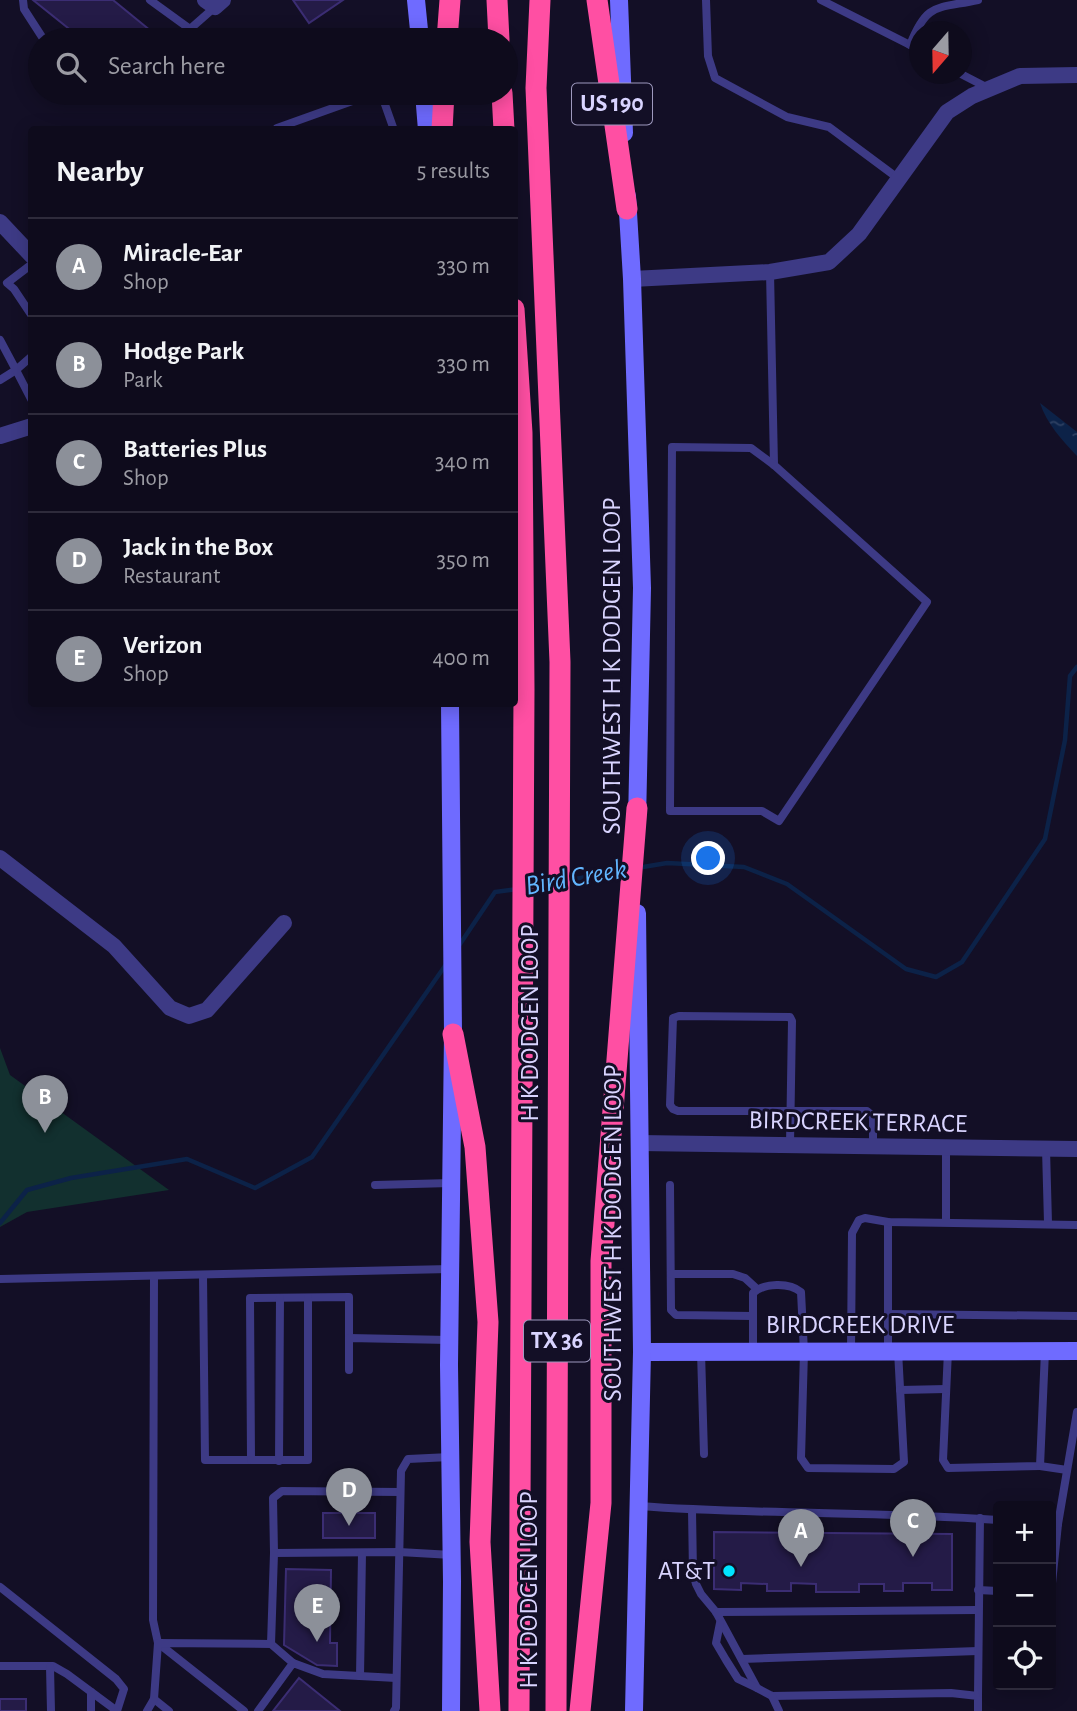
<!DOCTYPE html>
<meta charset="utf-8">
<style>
body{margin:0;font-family:"Alegreya Sans",sans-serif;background:#1c1929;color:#f1f3f6}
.controls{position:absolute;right:21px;bottom:21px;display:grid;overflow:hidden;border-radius:7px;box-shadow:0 4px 18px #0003}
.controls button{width:63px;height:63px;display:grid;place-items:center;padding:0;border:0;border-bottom:2px solid #2e2b3b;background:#0e0b1c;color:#f1f3f6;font:35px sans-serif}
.compass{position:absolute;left:909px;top:21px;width:63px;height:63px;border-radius:50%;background:#0e0b1c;box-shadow:0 4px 18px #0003;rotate:200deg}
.you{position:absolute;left:709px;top:859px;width:24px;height:24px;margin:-18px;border:5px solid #fff;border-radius:50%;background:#1a73e8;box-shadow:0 0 0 10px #1a73e833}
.badge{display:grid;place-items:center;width:46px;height:46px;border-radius:50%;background:#8c9099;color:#fff;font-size:23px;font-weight:700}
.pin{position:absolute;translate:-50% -58px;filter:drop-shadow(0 2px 4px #0008)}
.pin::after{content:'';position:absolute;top:37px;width:24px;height:21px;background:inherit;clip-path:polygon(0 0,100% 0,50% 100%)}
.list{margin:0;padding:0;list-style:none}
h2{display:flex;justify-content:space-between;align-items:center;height:91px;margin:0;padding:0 28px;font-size:30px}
h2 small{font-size:23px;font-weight:400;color:#9b9ba3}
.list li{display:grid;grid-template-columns:46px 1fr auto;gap:21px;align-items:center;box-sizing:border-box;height:98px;padding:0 28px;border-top:2px solid #2e2b3b}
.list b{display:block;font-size:26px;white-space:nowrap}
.list p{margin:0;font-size:23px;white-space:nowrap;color:#9b9ba3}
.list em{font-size:23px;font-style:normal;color:#9b9ba3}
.icon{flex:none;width:38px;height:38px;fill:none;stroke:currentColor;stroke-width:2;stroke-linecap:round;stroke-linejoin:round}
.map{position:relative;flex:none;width:1077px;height:1711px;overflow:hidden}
.search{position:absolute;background:#0e0b1c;box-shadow:0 4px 18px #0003;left:28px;top:28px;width:490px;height:77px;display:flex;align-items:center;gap:18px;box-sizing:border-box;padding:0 24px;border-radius:38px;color:#9b9ba3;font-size:26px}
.panel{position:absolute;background:#0e0b1c;box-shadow:0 4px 18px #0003;left:28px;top:126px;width:490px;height:581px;border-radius:7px}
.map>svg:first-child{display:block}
.park{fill:#12302f}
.water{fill:url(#water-ripples)}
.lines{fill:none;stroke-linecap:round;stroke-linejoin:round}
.stream{stroke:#0c2248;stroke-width:4.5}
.building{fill:#241b47;stroke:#3b2d73;stroke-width:2}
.lane{stroke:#3d3a85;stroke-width:8}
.street{stroke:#3d3a85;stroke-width:16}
.secondary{stroke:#6f6bff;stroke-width:18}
.highway{stroke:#ff4fa3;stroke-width:21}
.poi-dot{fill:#00e5ff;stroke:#130f26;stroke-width:2.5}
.labels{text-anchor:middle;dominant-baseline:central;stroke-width:6;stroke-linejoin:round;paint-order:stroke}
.shield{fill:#130f26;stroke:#9e99be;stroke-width:2}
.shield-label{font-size:24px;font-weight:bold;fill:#d9d4ff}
.street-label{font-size:26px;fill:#d9d4ff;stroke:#130f26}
.poi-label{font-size:26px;fill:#d9d4ff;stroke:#130f26;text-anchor:end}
.water-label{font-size:28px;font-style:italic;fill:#62b6ff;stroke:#130f26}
</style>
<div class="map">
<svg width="1077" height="1711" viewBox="0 0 1077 1711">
<defs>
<pattern id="water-ripples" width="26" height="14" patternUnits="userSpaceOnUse" patternTransform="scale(1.75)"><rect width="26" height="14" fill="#0c2248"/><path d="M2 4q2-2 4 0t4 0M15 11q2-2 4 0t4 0" fill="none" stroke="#2f4163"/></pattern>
</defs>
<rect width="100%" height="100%" fill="#130f26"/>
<!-- park -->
<path class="park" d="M0,1048L10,1075L169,1190L27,1212L0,1227Z"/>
<!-- water -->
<path class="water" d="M1040,403L1077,432V456C1062,440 1047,424 1040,403Z"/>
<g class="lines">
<!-- stream -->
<g class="stream">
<path d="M637,868L667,863L744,867L787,884L906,969L936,977L962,962L1045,839L1065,740L1070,676L1077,667"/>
<path d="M564,881L625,870"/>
<path d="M530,886L552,883"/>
<path d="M458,947L495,892L518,889"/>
<path d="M0,1223L27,1190L71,1178L187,1159L255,1188L312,1157L447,963"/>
</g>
</g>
<!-- building -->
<g class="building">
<path d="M33,0H113L162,40H83Z"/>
<path d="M293,0H343L309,23Z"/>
<rect x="323" y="1513" width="52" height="25"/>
<path d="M714,1532L952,1534V1590H932V1583H903V1591H884V1584H859V1592H816V1584L791,1583V1591H767V1584L741,1583V1590L714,1589Z"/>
<path d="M286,1569L331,1570L330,1643H337V1666L317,1665L284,1645Z"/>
<path d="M299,1678L340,1711H273Z"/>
<rect x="0" y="1699" width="26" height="12"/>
</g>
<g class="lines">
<!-- lane -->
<g class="lane">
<path d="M23,0L24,9L44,40"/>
<path d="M150,0L190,29L215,7"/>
<path d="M706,0L708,56L715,78L787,117L829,127L899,179"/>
<path d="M821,0L920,50"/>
<path d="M181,40L190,29"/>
<path d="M910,45C927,2 936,9 978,0"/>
<path d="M961,74L990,89"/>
<path d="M277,128L372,94L382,96L394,130"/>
<path d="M245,130H277"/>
<path d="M32,264L7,283L14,289L32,316"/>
<path d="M770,272L774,465"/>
<path d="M0,340L16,370L0,380"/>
<path d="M32,356L16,370L32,401"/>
<path d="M672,447L751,448L774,465L927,602L779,821L762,811H670Z"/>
<path d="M790,1145L792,1021L790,1017L679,1016L673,1018L670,1105L673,1109L678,1111H867L873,1116V1146"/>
<path d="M1046,1149L1048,1223"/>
<path d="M375,1185L451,1183"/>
<path d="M670,1185L671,1310L676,1315L753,1316"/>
<path d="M946,1222V1148"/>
<path d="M671,1274H733L745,1278L757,1289"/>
<path d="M203,1275L205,1460H251L250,1298L349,1297V1338"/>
<path d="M154,1276L153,1620L158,1643L244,1711"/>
<path d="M0,1279L450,1269"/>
<path d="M888,1314V1222"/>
<path d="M851,1351L852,1233L859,1220L865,1218L888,1222L1077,1225"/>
<path d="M948,1351L943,1460L948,1468L1040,1466L1045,1351"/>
<path d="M701,1352L704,1454"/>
<path d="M753,1352V1293C764,1283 789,1282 801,1292L804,1352L801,1458L808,1468L894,1469L904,1462L898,1351"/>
<path d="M888,1352V1314L1077,1316"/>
<path d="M349,1370V1338L449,1340"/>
<path d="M900,1390L946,1389"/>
<path d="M251,1460H308V1298"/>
<path d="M279,1461L280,1298"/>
<path d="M1040,1466L1067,1470"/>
<path d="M400,1492L282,1491L273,1498L274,1553L399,1552L452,1555"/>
<path d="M639,1506C758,1515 878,1511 998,1520"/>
<path d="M692,1510L693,1573L696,1584L701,1594L716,1612L757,1688L772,1696L951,1693L978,1696V1711"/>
<path d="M1051,1523L1058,1524L1051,1593"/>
<path d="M1058,1524L1077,1412"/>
<path d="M0,1587L116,1679L124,1689L117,1711L67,1674L53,1666H0"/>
<path d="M978,1590L998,1591"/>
<path d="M716,1612L977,1610"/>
<path d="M720,1623L716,1643L726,1660L738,1679L757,1688"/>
<path d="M271,1644L293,1663"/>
<path d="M742,1659L978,1651"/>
<path d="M50,1667L51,1711"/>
<path d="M360,1676L362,1553"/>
<path d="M91,1692V1711"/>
<path d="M772,1696L779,1711"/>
<path d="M978,1696L980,1518"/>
<path d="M154,1699L169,1711"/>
<path d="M147,1711L154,1699L158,1643L271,1644L274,1553"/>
<path d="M258,1711L293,1663L323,1674L396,1678"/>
<path d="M394,1711L396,1708L401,1471L408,1459L450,1457"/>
</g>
<!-- street -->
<g class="street">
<path d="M205,0L215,7L223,0"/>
<path d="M0,222L32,256"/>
<path d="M632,279L770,272L829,262L859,234L947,112L972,96L1020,76L1077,75"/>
<path d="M0,436L32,426"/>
<path d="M0,858L114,946L170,1008L189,1016L207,1010L284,923"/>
<path d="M639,1143L1077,1149"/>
</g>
<!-- secondary -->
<g class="secondary">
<path d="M416,0L420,40"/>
<path d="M619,0L624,133"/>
<path d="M424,93L427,130"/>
<path d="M627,196L632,279L642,588L637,822"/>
<path d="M450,704L453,1034L449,1365L452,1581L451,1711"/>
<path d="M642,1352L1077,1351"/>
<path d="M634,1711L642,1352L637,913"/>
</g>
<!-- highway -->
<g class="highway">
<path d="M497,0L499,40"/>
<path d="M540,0L536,88L560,662L556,1711"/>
<path d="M597,0L627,209"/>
<path d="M447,40L450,0"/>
<path d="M502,93L504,130"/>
<path d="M442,130L444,93"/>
<path d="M514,309L522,433L524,689L519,1711"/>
<path d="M453,1034L475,1147L488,1322L480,1542L490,1711"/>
<path d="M580,1711L601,1503V1261L637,808"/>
</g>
</g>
<!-- markers -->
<circle class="poi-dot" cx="729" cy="1571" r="7"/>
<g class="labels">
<!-- shield labels -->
<g class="shield">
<rect x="572" y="83.5" width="80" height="41" rx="5"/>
<rect x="524" y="1320.5" width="66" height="41" rx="5"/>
</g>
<g class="shield-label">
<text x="612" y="104">US 190</text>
<text x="557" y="1341">TX 36</text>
</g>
<!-- street labels -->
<g class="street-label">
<text transform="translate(612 666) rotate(-90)">SOUTHWEST H K DODGEN LOOP</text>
<text transform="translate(530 1023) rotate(-90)">H K DODGEN LOOP</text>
<text transform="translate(858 1122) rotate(1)">BIRDCREEK TERRACE</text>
<text transform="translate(613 1233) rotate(-90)">SOUTHWEST H K DODGEN LOOP</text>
<text x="860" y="1325">BIRDCREEK DRIVE</text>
<text transform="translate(529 1590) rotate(-90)">H K DODGEN LOOP</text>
</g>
<!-- poi labels -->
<g class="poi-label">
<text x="715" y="1571">AT&amp;T</text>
</g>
<!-- water labels -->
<g class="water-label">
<text transform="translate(576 878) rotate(-10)">Bird Creek</text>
</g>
</g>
</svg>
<div class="controls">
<button>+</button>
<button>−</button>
<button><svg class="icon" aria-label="locate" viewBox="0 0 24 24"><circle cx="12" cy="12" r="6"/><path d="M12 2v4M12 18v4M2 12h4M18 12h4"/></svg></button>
</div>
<svg class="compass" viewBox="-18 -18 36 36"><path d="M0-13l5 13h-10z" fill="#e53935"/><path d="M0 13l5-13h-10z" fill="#9b9ba3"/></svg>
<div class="you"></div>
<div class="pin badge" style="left:801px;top:1567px">A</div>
<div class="pin badge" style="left:45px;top:1133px">B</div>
<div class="pin badge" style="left:913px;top:1557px">C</div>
<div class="pin badge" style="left:349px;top:1526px">D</div>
<div class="pin badge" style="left:317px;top:1642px">E</div>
<div class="search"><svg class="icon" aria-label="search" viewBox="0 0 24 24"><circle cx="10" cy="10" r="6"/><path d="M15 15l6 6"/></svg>Search here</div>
<section class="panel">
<h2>Nearby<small>5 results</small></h2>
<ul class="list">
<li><span class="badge">A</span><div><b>Miracle-Ear</b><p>Shop</p></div><em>330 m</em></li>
<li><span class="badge">B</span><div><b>Hodge Park</b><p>Park</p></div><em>330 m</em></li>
<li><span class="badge">C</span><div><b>Batteries Plus</b><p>Shop</p></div><em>340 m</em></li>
<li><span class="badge">D</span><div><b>Jack in the Box</b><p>Restaurant</p></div><em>350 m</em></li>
<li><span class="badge">E</span><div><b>Verizon</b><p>Shop</p></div><em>400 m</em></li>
</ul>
</section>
</div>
